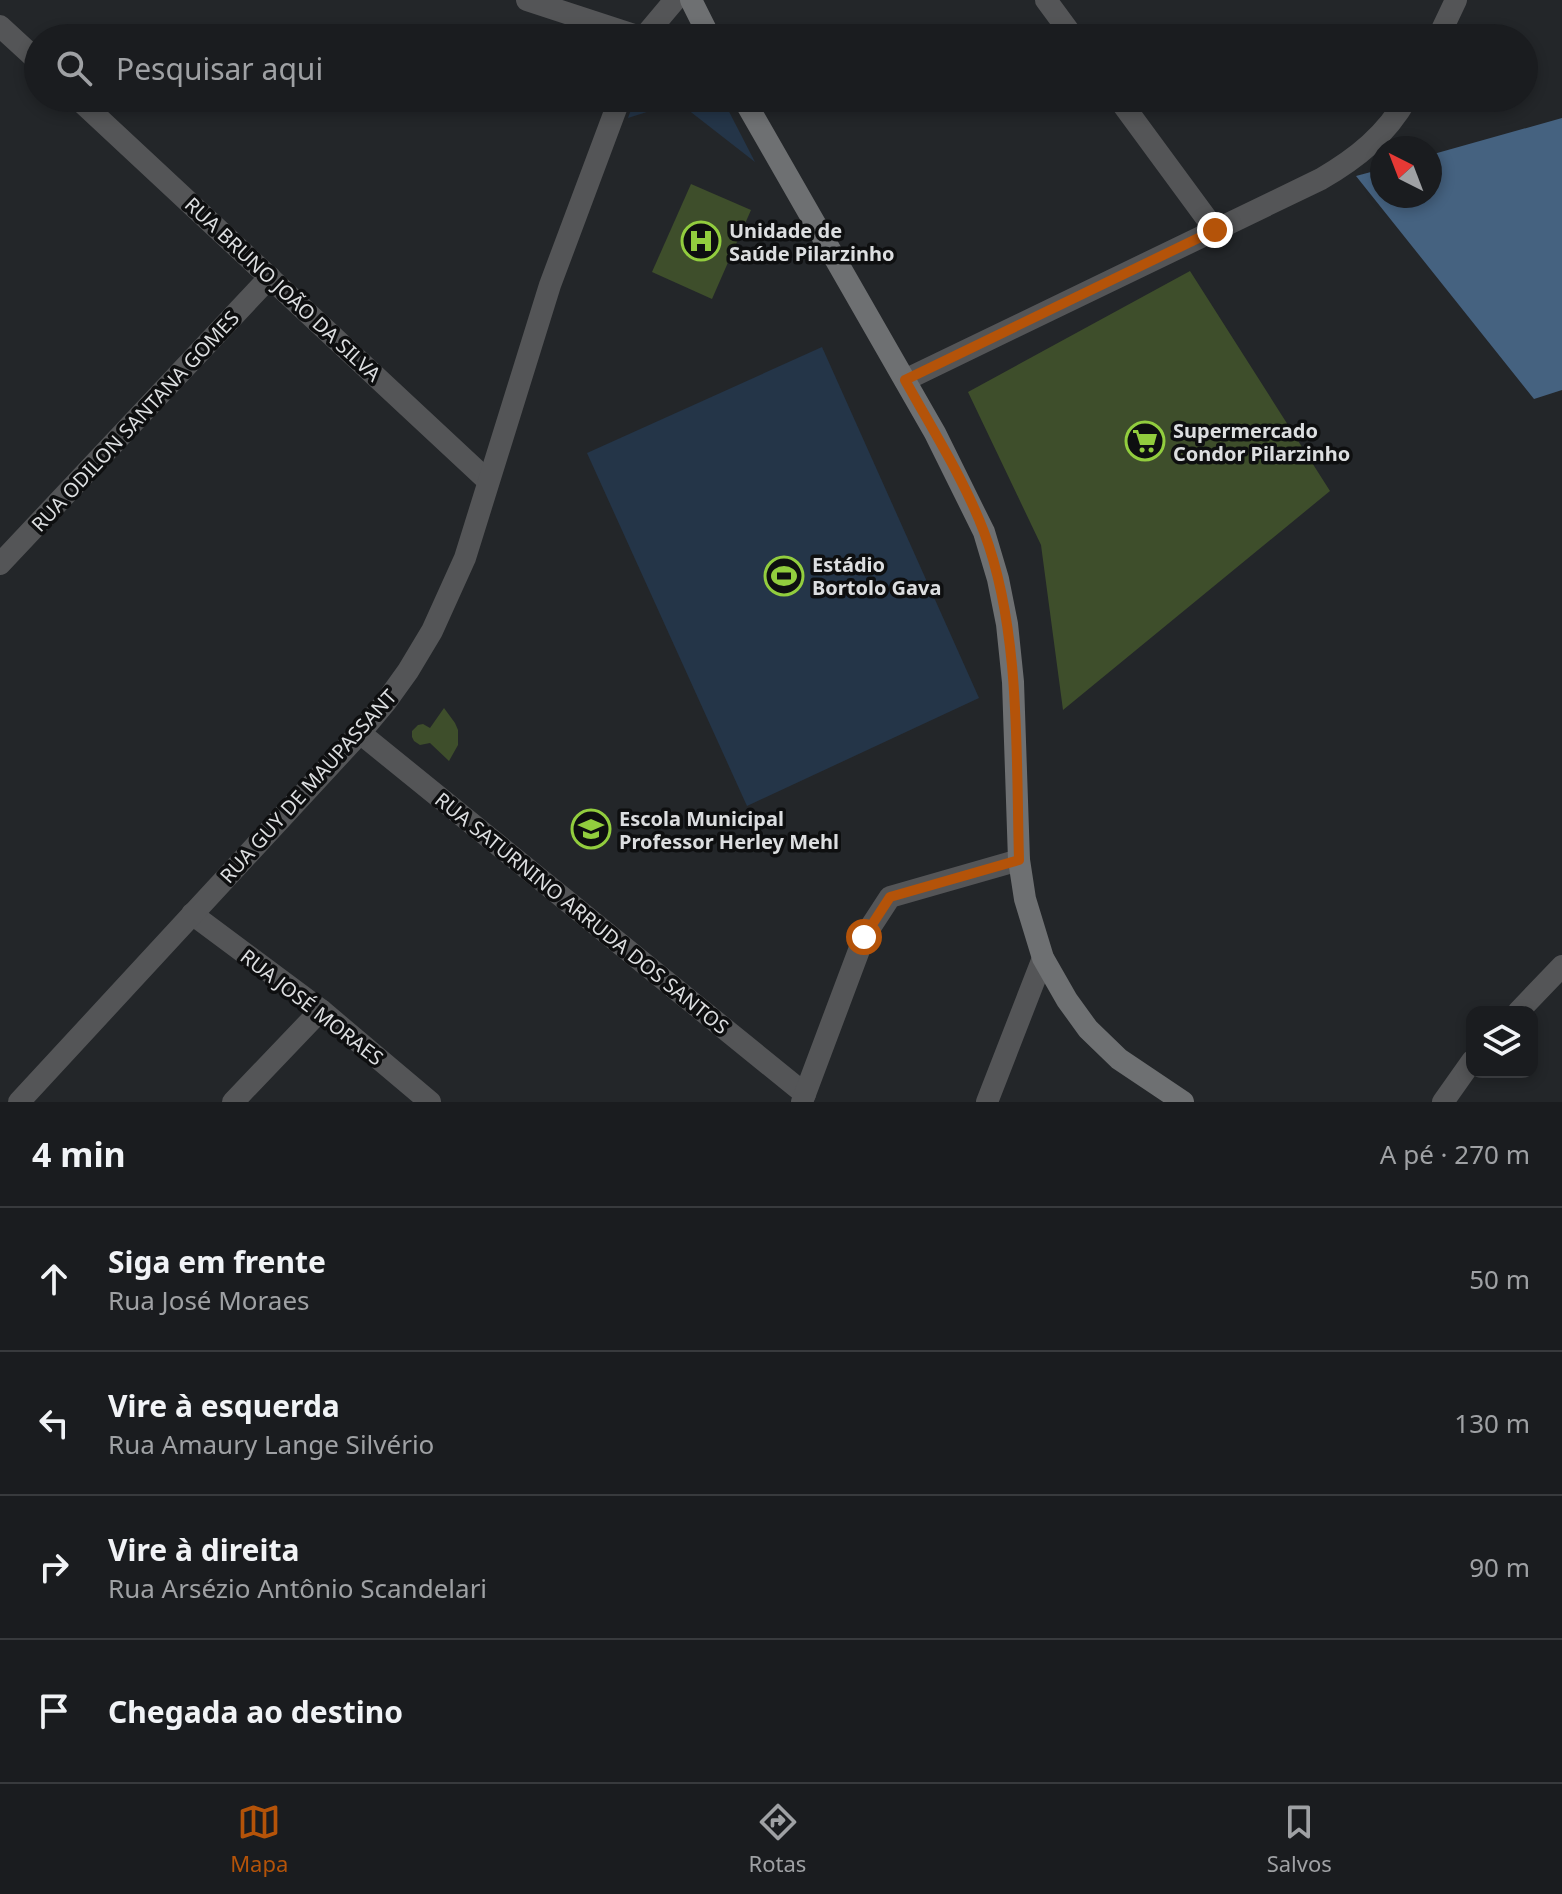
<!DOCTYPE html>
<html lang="pt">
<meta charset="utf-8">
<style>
body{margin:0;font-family:"Noto Sans",sans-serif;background:#27292c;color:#f1f3f6}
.controls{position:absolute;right:24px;bottom:24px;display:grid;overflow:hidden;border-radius:16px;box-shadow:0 4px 12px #0003}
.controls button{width:72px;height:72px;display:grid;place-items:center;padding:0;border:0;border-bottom:2px solid #383a3d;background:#1a1c1f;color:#f1f3f6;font:40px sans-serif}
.compass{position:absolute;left:1370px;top:136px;width:72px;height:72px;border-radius:50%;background:#1a1c1f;box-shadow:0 4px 12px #0003;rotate:318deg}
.stop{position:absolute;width:24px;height:24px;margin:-18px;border:6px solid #b45309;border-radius:50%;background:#fff}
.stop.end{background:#b45309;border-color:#fff;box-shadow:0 2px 8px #0008}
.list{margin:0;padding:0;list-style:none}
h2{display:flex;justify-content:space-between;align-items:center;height:104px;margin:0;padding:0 32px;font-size:34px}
h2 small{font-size:26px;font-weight:400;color:#9fa1a4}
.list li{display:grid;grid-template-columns:52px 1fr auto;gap:24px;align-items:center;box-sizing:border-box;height:144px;padding:0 32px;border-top:2px solid #383a3d}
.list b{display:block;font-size:30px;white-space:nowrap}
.list p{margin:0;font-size:26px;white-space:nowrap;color:#9fa1a4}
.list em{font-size:26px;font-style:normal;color:#9fa1a4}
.icon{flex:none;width:44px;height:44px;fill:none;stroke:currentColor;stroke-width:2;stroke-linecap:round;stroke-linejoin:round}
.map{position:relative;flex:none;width:1562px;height:1102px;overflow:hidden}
.search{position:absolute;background:#1a1c1f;box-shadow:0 4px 12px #0003;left:24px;right:24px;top:24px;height:88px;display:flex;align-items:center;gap:20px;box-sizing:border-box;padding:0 28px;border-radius:44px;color:#9fa1a4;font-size:30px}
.sheet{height:680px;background:#1a1c1f}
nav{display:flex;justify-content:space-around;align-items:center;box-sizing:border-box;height:112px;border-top:2px solid #383a3d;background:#1a1c1f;font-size:22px;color:#9fa1a4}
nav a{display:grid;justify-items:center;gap:4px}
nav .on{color:#b45309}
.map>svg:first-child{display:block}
.green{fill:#243548}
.forest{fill:#456280}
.building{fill:#3e4e2b}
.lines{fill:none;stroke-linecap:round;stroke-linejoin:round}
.minor{stroke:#545557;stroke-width:22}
.secondary{stroke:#6e7072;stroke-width:22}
.route{stroke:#b45309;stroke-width:10}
.labels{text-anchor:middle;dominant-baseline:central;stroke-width:7;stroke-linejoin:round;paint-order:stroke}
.poi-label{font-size:20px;font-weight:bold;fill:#dcdee0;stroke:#0e0f10;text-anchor:start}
.street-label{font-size:20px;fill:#dcdee0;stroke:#0e0f10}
</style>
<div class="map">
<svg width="1562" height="1102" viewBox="0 0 1562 1102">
<rect width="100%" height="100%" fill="#232629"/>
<!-- green -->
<g class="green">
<path d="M635,98H722L755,162L678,102L628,118Z"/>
<path d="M822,347L979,698L747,806L587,453Z"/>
</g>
<!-- forest -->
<path class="forest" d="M1562,118V390L1534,399L1356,176L1382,169V196H1430V155Z"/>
<!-- building -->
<g class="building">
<path d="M691,184L751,210L712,299L652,272Z"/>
<path d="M1190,271L1330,491L1063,710L1041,545L968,392Z"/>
<path d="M444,708L455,723L458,730V745L449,761L430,743L420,745L414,741L412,737V731L418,725L423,724L430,728Z"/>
</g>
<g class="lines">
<!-- minor -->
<g class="minor">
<path d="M527,0L643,38"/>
<path d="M1046,0L1074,38"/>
<path d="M0,26L38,61"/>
<path d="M643,38L675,0"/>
<path d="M1438,38L1456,0"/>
<path d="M77,98L488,481"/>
<path d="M1118,98L1215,230"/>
<path d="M905,380L1321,179C1357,158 1386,135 1407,98"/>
<path d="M0,564L270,277"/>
<path d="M360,733L805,1094"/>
<path d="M192,914L321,1010L430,1102"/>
<path d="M1518,1012L1562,966"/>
<path d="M19,1102L360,733L385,703L408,671L432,631L465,558L550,285L620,98"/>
<path d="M233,1102L321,1010"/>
<path d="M802,1102L864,937L890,897L1019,860"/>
<path d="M987,1102L1043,958"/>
<path d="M1443,1102L1472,1061"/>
</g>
<!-- secondary -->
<g class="secondary">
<path d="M691,0L710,38"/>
<path d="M743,98L935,433L984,532L998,579L1007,624L1013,682L1019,860L1025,899L1043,958L1067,1000L1088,1029L1119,1059L1183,1102"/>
</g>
</g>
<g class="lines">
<!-- route -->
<path class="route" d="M864,937L890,897L1019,860C1016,756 1021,630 984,532C964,479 932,429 905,380L1215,230"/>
</g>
<!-- icons -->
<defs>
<symbol id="hospital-ring" viewBox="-11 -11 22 22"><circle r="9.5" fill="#0e0f10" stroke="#92cd3e" stroke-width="1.5"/><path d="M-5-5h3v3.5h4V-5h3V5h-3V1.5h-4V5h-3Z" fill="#92cd3e"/></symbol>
<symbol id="supermarket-ring" viewBox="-11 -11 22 22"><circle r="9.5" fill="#0e0f10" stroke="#92cd3e" stroke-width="1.5"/><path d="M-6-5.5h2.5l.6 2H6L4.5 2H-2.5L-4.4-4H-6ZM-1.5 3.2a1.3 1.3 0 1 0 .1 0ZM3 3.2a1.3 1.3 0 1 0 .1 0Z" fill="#92cd3e"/></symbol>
<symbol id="stadium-ring" viewBox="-11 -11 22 22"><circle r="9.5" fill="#0e0f10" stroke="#92cd3e" stroke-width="1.5"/><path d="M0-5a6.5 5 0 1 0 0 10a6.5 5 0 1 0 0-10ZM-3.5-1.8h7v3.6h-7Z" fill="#92cd3e"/></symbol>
<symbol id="school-ring" viewBox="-11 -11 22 22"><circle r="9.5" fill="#0e0f10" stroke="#92cd3e" stroke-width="1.5"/><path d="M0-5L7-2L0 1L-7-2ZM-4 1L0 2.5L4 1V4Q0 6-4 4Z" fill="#92cd3e"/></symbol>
</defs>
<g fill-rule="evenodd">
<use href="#hospital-ring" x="679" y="219" width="44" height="44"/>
<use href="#supermarket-ring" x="1123" y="419" width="44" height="44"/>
<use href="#stadium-ring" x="762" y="554" width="44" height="44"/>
<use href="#school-ring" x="569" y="807" width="44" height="44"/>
</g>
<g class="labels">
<!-- poi labels -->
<g class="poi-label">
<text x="729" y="230">Unidade de<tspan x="729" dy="23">Saúde Pilarzinho</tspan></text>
<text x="1173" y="430">Supermercado<tspan x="1173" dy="23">Condor Pilarzinho</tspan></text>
<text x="812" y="564">Estádio<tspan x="812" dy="23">Bortolo Gava</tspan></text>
<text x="619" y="818">Escola Municipal<tspan x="619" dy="23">Professor Herley Mehl</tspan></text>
</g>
<!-- street labels -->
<g class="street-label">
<text transform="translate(283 289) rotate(43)">RUA BRUNO JOÃO DA SILVA</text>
<text transform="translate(135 421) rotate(-47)">RUA ODILON SANTANA GOMES</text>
<text transform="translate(308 786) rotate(-48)">RUA GUY DE MAUPASSANT</text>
<text transform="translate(582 913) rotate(39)">RUA SATURNINO ARRUDA DOS SANTOS</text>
<text transform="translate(312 1007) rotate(38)">RUA JOSÉ MORAES</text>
</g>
</g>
</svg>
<div class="controls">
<button><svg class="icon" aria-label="layers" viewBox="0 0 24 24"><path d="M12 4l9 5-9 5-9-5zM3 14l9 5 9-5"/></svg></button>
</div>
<svg class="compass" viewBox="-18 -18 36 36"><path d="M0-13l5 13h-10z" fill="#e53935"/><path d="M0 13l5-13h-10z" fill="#9fa1a4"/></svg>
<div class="stop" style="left:864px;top:937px"></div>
<div class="stop end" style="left:1215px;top:230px"></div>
<div class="search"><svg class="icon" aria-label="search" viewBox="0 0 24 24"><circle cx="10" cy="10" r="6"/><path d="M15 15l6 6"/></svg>Pesquisar aqui</div>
</div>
<section class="sheet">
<h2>4 min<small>A pé · 270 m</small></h2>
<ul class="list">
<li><svg class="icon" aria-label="ahead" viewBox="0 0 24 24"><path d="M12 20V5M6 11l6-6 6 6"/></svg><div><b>Siga em frente</b><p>Rua José Moraes</p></div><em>50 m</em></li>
<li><svg class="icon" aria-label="left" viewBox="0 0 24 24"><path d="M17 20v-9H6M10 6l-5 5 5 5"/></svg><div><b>Vire à esquerda</b><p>Rua Amaury Lange Silvério</p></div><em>130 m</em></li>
<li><svg class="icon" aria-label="right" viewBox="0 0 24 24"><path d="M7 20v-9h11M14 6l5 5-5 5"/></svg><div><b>Vire à direita</b><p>Rua Arsézio Antônio Scandelari</p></div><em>90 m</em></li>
<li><svg class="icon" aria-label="arrive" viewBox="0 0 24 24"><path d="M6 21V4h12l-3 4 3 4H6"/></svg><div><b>Chegada ao destino</b></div></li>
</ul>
</section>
<nav>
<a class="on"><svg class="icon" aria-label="map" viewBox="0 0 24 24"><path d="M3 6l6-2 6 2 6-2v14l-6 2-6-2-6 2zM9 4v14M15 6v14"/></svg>Mapa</a>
<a><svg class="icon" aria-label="directions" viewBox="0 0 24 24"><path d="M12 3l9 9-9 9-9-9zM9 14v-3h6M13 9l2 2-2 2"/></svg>Rotas</a>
<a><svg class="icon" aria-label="saved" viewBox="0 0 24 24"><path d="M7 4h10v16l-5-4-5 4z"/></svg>Salvos</a>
</nav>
